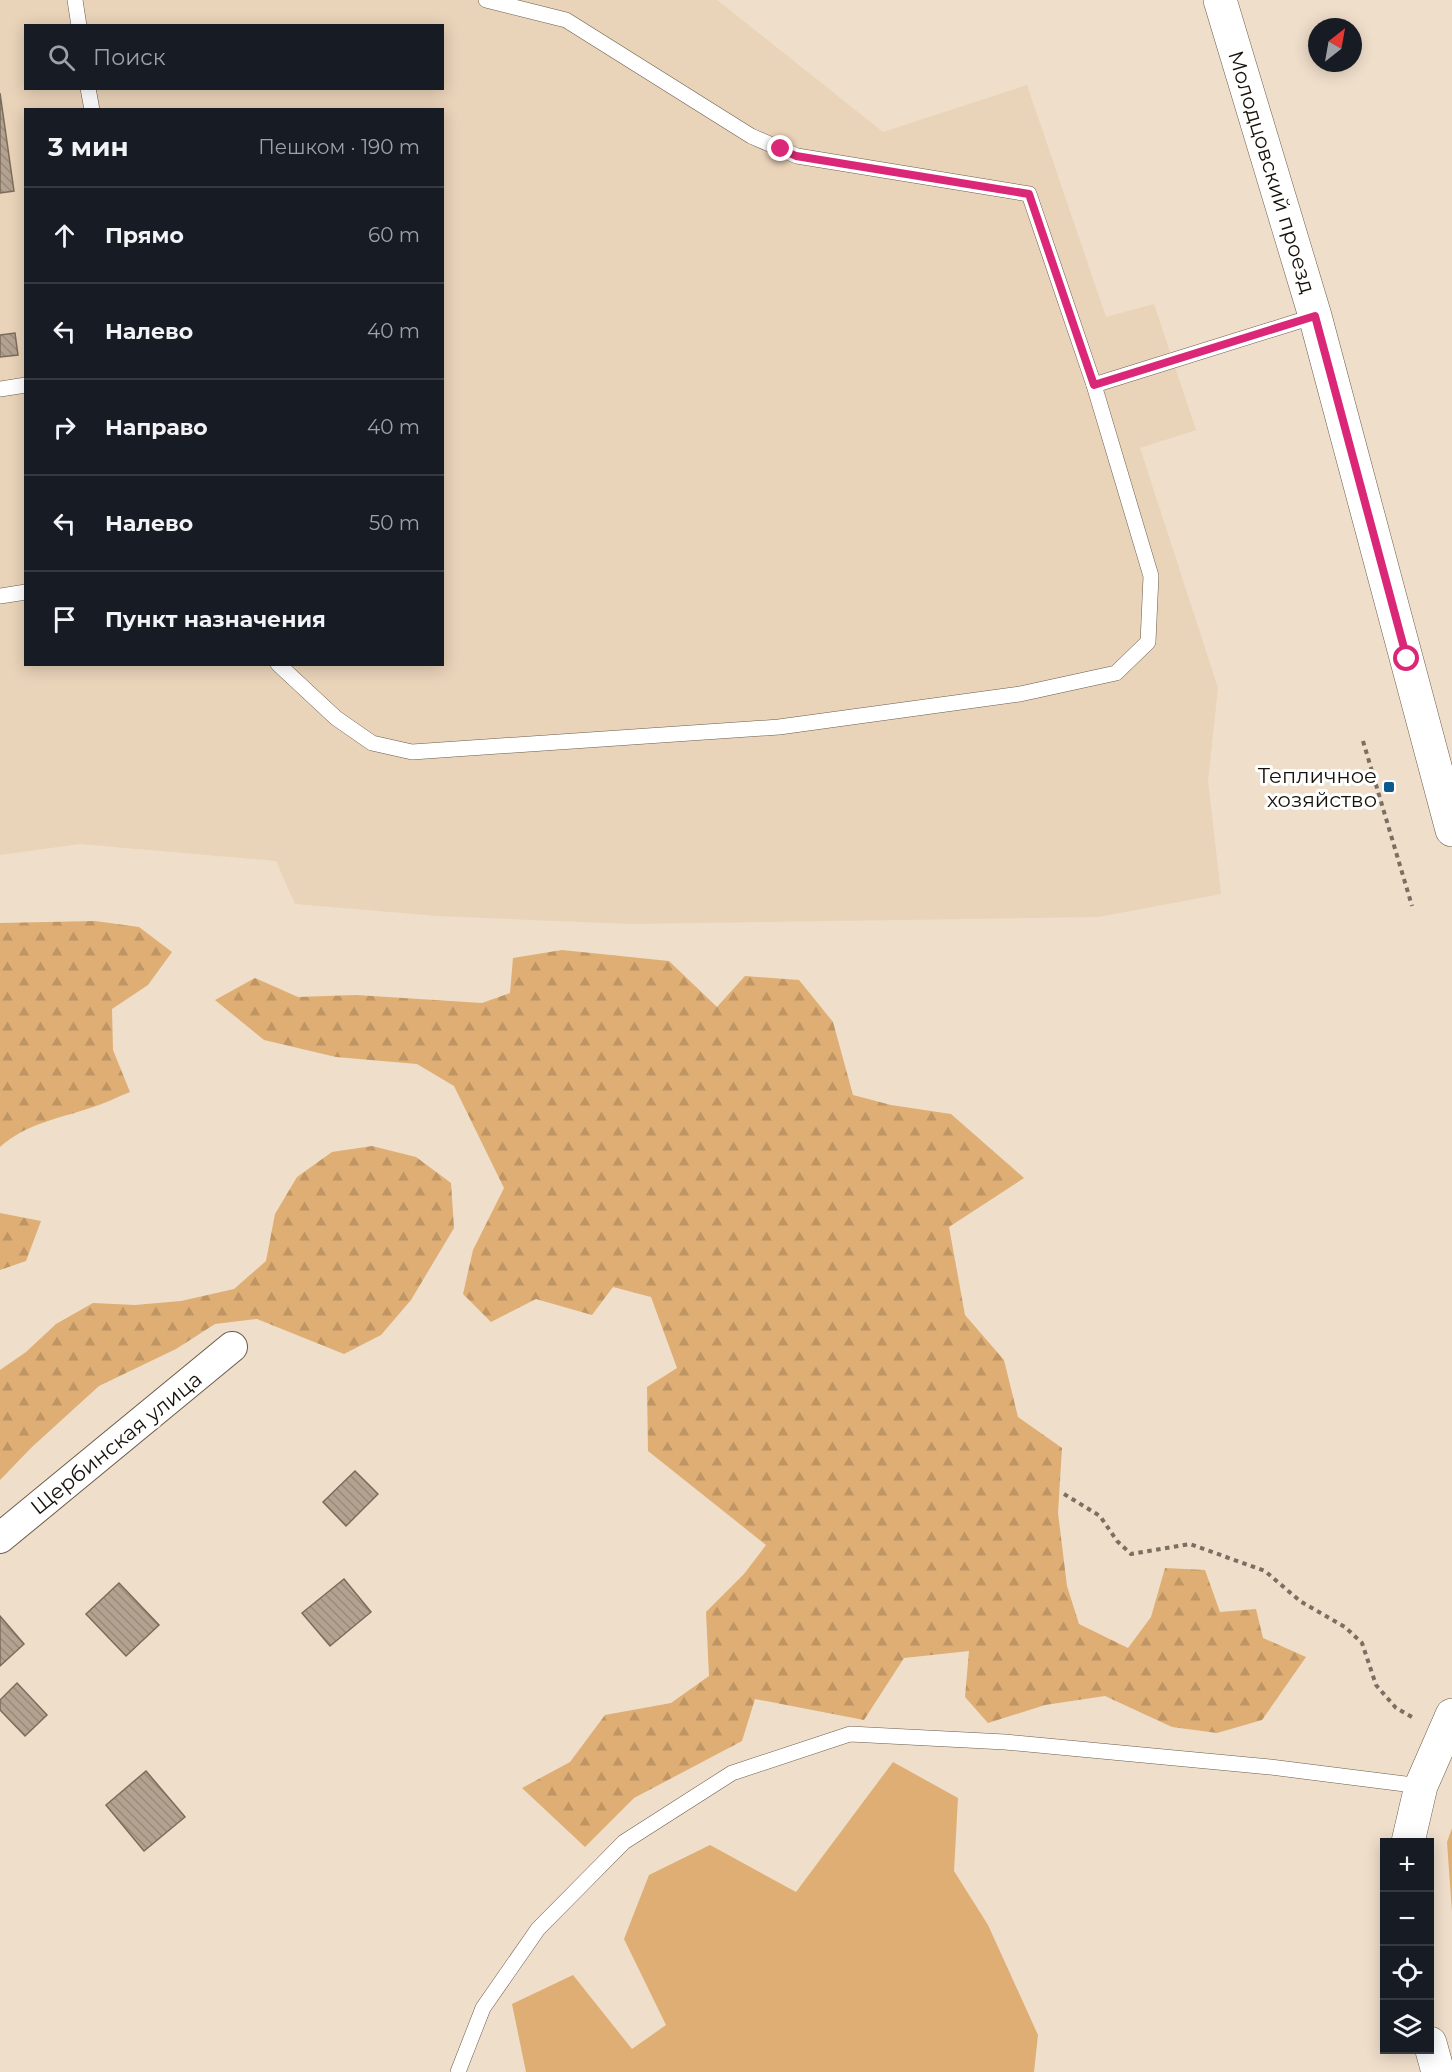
<!DOCTYPE html>
<html lang="ru">
<meta charset="utf-8">
<style>
body{margin:0;font-family:Montserrat,sans-serif;background:#20242c;color:#f1f3f6}
.controls{position:absolute;right:18px;bottom:18px;display:grid;overflow:hidden;border-radius:0px;box-shadow:0 3px 15px #0003}
.controls button{width:54px;height:54px;display:grid;place-items:center;padding:0;border:0;border-bottom:2px solid #363941;background:#171b24;color:#f1f3f6;font:30px sans-serif}
.compass{position:absolute;left:1308px;top:18px;width:54px;height:54px;border-radius:50%;background:#171b24;box-shadow:0 3px 15px #0003;rotate:31deg}
.stop{position:absolute;width:18px;height:18px;margin:-14px;border:4px solid #db2777;border-radius:50%;background:#fff}
.stop.end{background:#db2777;border-color:#fff;box-shadow:0 2px 6px #0008}
.list{margin:0;padding:0;list-style:none}
h2{display:flex;justify-content:space-between;align-items:center;height:78px;margin:0;padding:0 24px;font-size:26px}
h2 small{font-size:20px;font-weight:400;color:#9ea1a6}
.list li{display:grid;grid-template-columns:39px 1fr auto;gap:18px;align-items:center;box-sizing:border-box;height:96px;padding:0 24px;border-top:2px solid #363941}
.list b{display:block;font-size:22px;white-space:nowrap}
.list em{font-size:20px;font-style:normal;color:#9ea1a6}
.icon{flex:none;width:33px;height:33px;fill:none;stroke:currentColor;stroke-width:2;stroke-linecap:round;stroke-linejoin:round}
.map{position:relative;flex:none;width:1452px;height:2072px;overflow:hidden}
.search{position:absolute;background:#171b24;box-shadow:0 3px 15px #0003;left:24px;top:24px;width:420px;height:66px;display:flex;align-items:center;gap:15px;box-sizing:border-box;padding:0 21px;border-radius:0px;color:#9ea1a6;font-size:22px}
.panel{position:absolute;background:#171b24;box-shadow:0 3px 15px #0003;left:24px;top:108px;width:420px;height:558px;border-radius:0px}
.map>svg:first-child{display:block}
.built{fill:#e9d3b9;fill-rule:evenodd}
.green{fill:#deae74}
.forest{fill:url(#forest-firs)}
.building{fill:url(#building-back-hatch);stroke:#7c6c5b;stroke-width:1.5}
.lines{fill:none;stroke-linecap:round;stroke-linejoin:round}
.lane-casing{stroke:#6b5c4b;stroke-width:16}
.street-casing{stroke:#6b5c4b;stroke-width:32}
.secondary-casing{stroke:#6b5c4b;stroke-width:34}
.path{stroke:#7a6f62;stroke-width:4;stroke-dasharray:4.5 4.5;stroke-linecap:butt}
.lane{stroke:#fff;stroke-width:15}
.street{stroke:#fff;stroke-width:30}
.secondary{stroke:#fff;stroke-width:33}
.route{stroke:#db2777;stroke-width:8}
.poi-dot{fill:#0c5a8d;stroke:#fff;stroke-width:2}
.labels{text-anchor:middle;dominant-baseline:central;stroke-width:6;stroke-linejoin:round;paint-order:stroke}
.street-label{font-size:21px;fill:#16110a;stroke:#fff}
.poi-label{font-size:21px;fill:#16110a;stroke:#fff;text-anchor:end}
</style>
<div class="map">
<svg width="1452" height="2072" viewBox="0 0 1452 2072">
<defs>
<pattern id="forest-firs" width="22" height="20" patternUnits="userSpaceOnUse" patternTransform="scale(1.5)"><rect width="22" height="20" fill="#deae74"/><path d="M5 1l3.5 6h-7zM16 11l3.5 6h-7z" fill="#be9563"/></pattern>
<pattern id="building-back-hatch" width="6" height="6" patternUnits="userSpaceOnUse" patternTransform="scale(1.5)"><rect width="6" height="6" fill="#b3a290"/><path d="M-1 5l2 2M0 0l6 6M5-1l2 2" fill="none" stroke="#998a7b"/></pattern>
</defs>
<rect width="100%" height="100%" fill="#efdeca"/>
<!-- built -->
<path class="built" d="M0,0H717L883,132L1027,85L1106,317L1154,304L1196,430L1140,448L1218,688L1208,781L1221,894L1098,917L630,924L438,916L295,904L276,861L80,844L0,855ZM26,26H442V88H26ZM26,110H442V664H26Z"/>
<!-- green -->
<path class="green" d="M893,1762L958,1798L954,1871L988,1925L1038,2035L1034,2072H526L512,2004L573,1975L632,2049L666,2025L624,1939L649,1875L710,1845L796,1892Z"/>
<!-- forest -->
<g class="forest">
<path d="M95,921L139,927L172,952L148,985L112,1009L113,1050L130,1092C117,1097 104,1104 90,1108C58,1119 27,1123 0,1147V923Z"/>
<path d="M562,950L669,961L717,1007L745,976L799,980L833,1022L853,1095L891,1105L951,1114L1024,1178L949,1227L965,1315L1004,1360L1018,1417L1062,1448L1058,1513L1067,1586L1079,1624L1128,1648L1151,1617L1165,1568L1205,1570L1220,1612L1256,1609L1263,1638L1306,1657L1262,1720L1217,1733L1172,1727L1105,1696L1045,1705L988,1723L965,1697L969,1651L904,1658L864,1720L755,1699L742,1741L634,1798L585,1847L522,1788L570,1762L605,1715L671,1703L709,1676L706,1612L744,1574L766,1545L648,1451L647,1387L677,1368L651,1297L613,1287L592,1315L536,1299L491,1322L463,1294L473,1250L504,1188L454,1086L417,1064L336,1057L264,1040L215,1000L255,978L298,997L356,995L482,1003L510,993L513,958Z"/>
<path d="M372,1146L416,1157L451,1183L454,1228L411,1300L381,1335L344,1354L257,1319L215,1324L176,1349L99,1386L32,1447L0,1480V1370L26,1352L56,1324L93,1303L135,1305L181,1301L234,1289L266,1261L275,1214L297,1177L332,1152Z"/>
<path d="M0,1213L41,1221L26,1261L0,1270Z"/>
<path d="M1452,1828V1912L1447,1842Z"/>
</g>
<!-- building -->
<g class="building">
<path d="M0,93L14,191L0,193Z"/>
<path d="M15,333L18,355L0,357V335Z"/>
<path d="M355,1471L378,1494L346,1526L323,1502Z"/>
<path d="M344,1579L371,1612L330,1646L302,1613Z"/>
<path d="M119,1583L159,1625L126,1656L86,1614Z"/>
<path d="M0,1616L24,1644L0,1666Z"/>
<path d="M17,1683L47,1715L25,1736L0,1710V1700Z"/>
<path d="M146,1771L185,1817L144,1851L106,1805Z"/>
</g>
<g class="lines">
<defs>
<g id="lane">
<path d="M75,0L79,26"/>
<path d="M88,88L92,110"/>
<path d="M1094,385L1315,316"/>
<path d="M0,389L26,385"/>
<path d="M0,596L26,592"/>
<path d="M278,664L336,718L372,743L412,752L779,727L1020,694L1116,673L1148,642L1151,576L1094,385L1029,194L797,156L751,136L566,20L486,0"/>
<path d="M458,2072L483,2008L538,1929L624,1842L732,1773L850,1734L1005,1742L1270,1767L1421,1786"/>
</g>
<path id="street" d="M0,1538L232,1347"/>
<g id="secondary">
<path d="M1220,0L1315,316L1452,830"/>
<path d="M1408,1842L1421,1786L1452,1715"/>
<path d="M1430,2043L1438,2072"/>
</g>
</defs>
<!-- lane casing -->
<use href="#lane" class="lane-casing"/>
<!-- street casing -->
<use href="#street" class="street-casing"/>
<!-- secondary casing -->
<use href="#secondary" class="secondary-casing"/>
<!-- path -->
<g class="path">
<path d="M1363,741L1412,906"/>
<path d="M1064,1494L1100,1516L1117,1541L1131,1554L1190,1544L1265,1571L1300,1601L1345,1627L1362,1643L1376,1685L1396,1708L1412,1717"/>
</g>
<!-- lane -->
<use href="#lane" class="lane"/>
<!-- street -->
<use href="#street" class="street"/>
<!-- secondary -->
<use href="#secondary" class="secondary"/>
</g>
<g class="lines">
<!-- route -->
<path class="route" d="M781,149L796,156L1029,194L1094,385L1315,316L1407,659"/>
</g>
<!-- markers -->
<rect class="poi-dot" x="1383" y="781" width="12" height="12" rx="3"/>
<g class="labels">
<!-- street labels -->
<g class="street-label">
<text transform="translate(1272 172) rotate(73)">Молодцовский проезд</text>
<text transform="translate(116 1443) rotate(-39)">Щербинская улица</text>
</g>
<!-- poi labels -->
<g class="poi-label">
<text x="1377" y="775">Тепличное<tspan x="1377" dy="24">хозяйство</tspan></text>
</g>
</g>
</svg>
<div class="controls">
<button>+</button>
<button>−</button>
<button><svg class="icon" aria-label="locate" viewBox="0 0 24 24"><circle cx="12" cy="12" r="6"/><path d="M12 2v4M12 18v4M2 12h4M18 12h4"/></svg></button>
<button><svg class="icon" aria-label="layers" viewBox="0 0 24 24"><path d="M12 4l9 5-9 5-9-5zM3 14l9 5 9-5"/></svg></button>
</div>
<svg class="compass" viewBox="-18 -18 36 36"><path d="M0-13l5 13h-10z" fill="#e53935"/><path d="M0 13l5-13h-10z" fill="#9ea1a6"/></svg>
<div class="stop" style="left:1407px;top:659px"></div>
<div class="stop end" style="left:781px;top:149px"></div>
<div class="search"><svg class="icon" aria-label="search" viewBox="0 0 24 24"><circle cx="10" cy="10" r="6"/><path d="M15 15l6 6"/></svg>Поиск</div>
<section class="panel">
<h2>3 мин<small>Пешком · 190 m</small></h2>
<ul class="list">
<li><svg class="icon" aria-label="ahead" viewBox="0 0 24 24"><path d="M12 20V5M6 11l6-6 6 6"/></svg><div><b>Прямо</b></div><em>60 m</em></li>
<li><svg class="icon" aria-label="left" viewBox="0 0 24 24"><path d="M17 20v-9H6M10 6l-5 5 5 5"/></svg><div><b>Налево</b></div><em>40 m</em></li>
<li><svg class="icon" aria-label="right" viewBox="0 0 24 24"><path d="M7 20v-9h11M14 6l5 5-5 5"/></svg><div><b>Направо</b></div><em>40 m</em></li>
<li><svg class="icon" aria-label="left" viewBox="0 0 24 24"><path d="M17 20v-9H6M10 6l-5 5 5 5"/></svg><div><b>Налево</b></div><em>50 m</em></li>
<li><svg class="icon" aria-label="arrive" viewBox="0 0 24 24"><path d="M6 21V4h12l-3 4 3 4H6"/></svg><div><b>Пункт назначения</b></div></li>
</ul>
</section>
</div>
